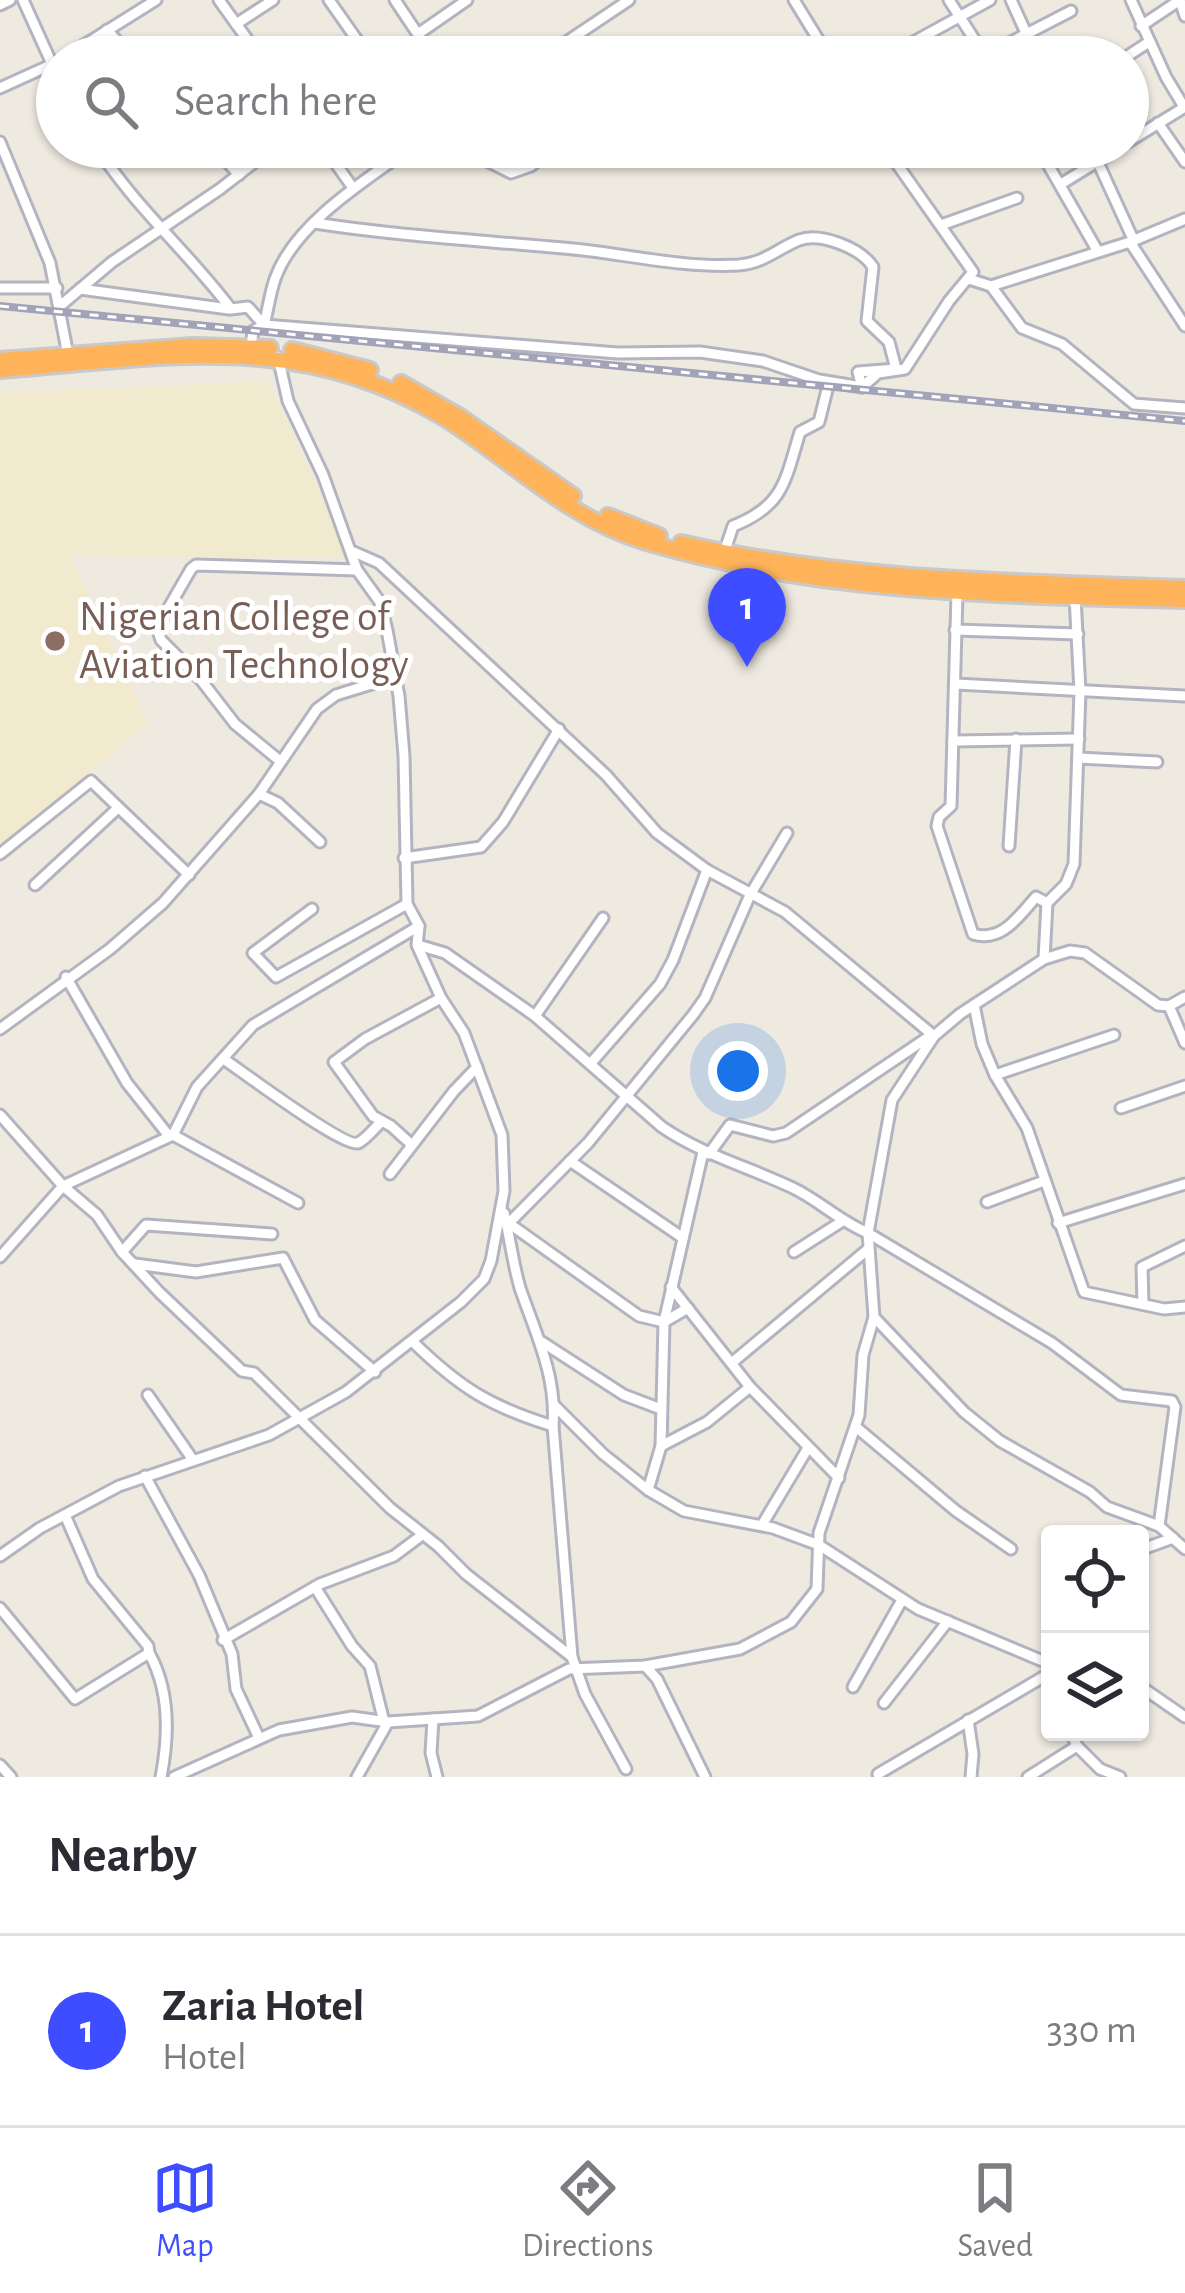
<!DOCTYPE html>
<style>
body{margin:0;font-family:"Alegreya Sans",sans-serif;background:#f7f7f7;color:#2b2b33}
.controls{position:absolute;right:36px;bottom:36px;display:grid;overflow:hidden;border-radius:12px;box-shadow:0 3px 9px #0004}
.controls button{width:108px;height:108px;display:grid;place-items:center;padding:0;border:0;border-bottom:3px solid #e1e1e2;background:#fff;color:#2b2b33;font:60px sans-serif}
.you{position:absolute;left:738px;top:1071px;width:42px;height:42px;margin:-30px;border:9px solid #fff;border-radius:50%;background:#1a73e8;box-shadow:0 0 0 18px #1a73e833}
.badge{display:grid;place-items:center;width:78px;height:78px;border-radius:50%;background:#3d4dff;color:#fff;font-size:39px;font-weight:700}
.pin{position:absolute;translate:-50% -99px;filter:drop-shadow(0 3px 6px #0008)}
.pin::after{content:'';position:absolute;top:63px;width:42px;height:36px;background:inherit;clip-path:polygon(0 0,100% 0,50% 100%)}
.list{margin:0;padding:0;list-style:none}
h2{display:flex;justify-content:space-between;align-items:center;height:156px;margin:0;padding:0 48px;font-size:51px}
h2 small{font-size:39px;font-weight:400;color:#7c7c81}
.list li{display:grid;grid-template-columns:78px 1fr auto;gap:36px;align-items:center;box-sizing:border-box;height:192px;padding:0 48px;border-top:3px solid #e1e1e2}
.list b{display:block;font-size:45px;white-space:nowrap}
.list p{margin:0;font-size:39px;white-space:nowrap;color:#7c7c81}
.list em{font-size:39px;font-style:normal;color:#7c7c81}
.icon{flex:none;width:66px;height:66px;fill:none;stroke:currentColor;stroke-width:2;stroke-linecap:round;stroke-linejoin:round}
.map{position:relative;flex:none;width:1185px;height:1777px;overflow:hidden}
.search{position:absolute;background:#fff;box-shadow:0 3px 9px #0004;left:36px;right:36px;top:36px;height:132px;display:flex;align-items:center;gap:30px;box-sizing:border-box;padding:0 42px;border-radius:66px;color:#7c7c81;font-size:45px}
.sheet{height:348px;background:#fff}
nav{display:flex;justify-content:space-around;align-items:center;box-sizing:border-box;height:168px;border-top:3px solid #e1e1e2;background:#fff;font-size:33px;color:#7c7c81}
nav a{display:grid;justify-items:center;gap:6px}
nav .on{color:#3d4dff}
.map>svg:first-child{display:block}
.education{fill:#f1eacf}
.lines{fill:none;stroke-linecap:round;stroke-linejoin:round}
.minor-casing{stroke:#b4b4c1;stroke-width:15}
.highway-casing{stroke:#c9c9c9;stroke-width:20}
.minor{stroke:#fff;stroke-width:9}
.highway{stroke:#ffb45b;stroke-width:14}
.rail-casing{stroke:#a2a3b9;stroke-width:8}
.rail{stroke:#fff;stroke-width:3;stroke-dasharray:9;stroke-linecap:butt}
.education-dot{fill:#8d6e63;stroke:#fff;stroke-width:4.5}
.labels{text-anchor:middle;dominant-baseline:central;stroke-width:10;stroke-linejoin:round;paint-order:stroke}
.education-label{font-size:42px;fill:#785e54;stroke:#fff;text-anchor:start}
</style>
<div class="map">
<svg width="1185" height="1777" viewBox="0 0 1185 1777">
<rect width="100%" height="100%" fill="#efeae0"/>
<!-- education -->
<path class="education" d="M268,381L350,558L70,556L148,723L0,850V393Z"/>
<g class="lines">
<defs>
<g id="minor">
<path d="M23,0L57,75"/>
<path d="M219,0L260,57"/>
<path d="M329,0L369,57"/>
<path d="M395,0L433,57"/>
<path d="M794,0L829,57"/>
<path d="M949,0L985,56"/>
<path d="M1011,0L1037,57"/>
<path d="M1131,0L1166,77L1184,107"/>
<path d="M0,5L10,0"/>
<path d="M236,24L273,0"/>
<path d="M1141,26L1180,0L1185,16"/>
<path d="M107,30L132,57"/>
<path d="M418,34L467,0"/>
<path d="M65,57L156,0"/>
<path d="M544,57L629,0"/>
<path d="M687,57L709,44"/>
<path d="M886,57L990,0"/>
<path d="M982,57L1071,11"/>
<path d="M1126,57L1149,42"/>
<path d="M0,88L55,63"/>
<path d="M1158,123L1185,162"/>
<path d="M0,142L50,263L68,355"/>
<path d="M1128,142L1185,107"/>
<path d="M97,147C133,205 190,254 231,309L248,307L264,325L618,353L700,352L763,361L819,380L862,387L878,373L905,369L949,301L973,272L885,147"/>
<path d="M214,147L239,175"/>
<path d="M324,147L353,188"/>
<path d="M459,147L511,173L531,166L554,147"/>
<path d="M1038,147L1097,250"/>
<path d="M1091,147L1133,239"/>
<path d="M892,158L917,147"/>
<path d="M1061,184L1121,147"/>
<path d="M315,223C405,237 493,241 583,250C634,256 687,268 739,265C764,263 777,249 799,240C820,232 861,248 873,267L867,321L889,342L896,369L858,372L862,387"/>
<path d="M941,225L1017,198"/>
<path d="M1130,242L1185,326"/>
<path d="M969,279L991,286L1130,242L1185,219"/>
<path d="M991,286L1022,328L1062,344L1134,404L1185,408"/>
<path d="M0,288H57"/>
<path d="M80,289L229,309"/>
<path d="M60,306L112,262L220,189L274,147"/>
<path d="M251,347L253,331L264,325C268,310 270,293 275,279C294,224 367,179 412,147"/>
<path d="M354,552L379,563L606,775L657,833L707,870L785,912L934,1036"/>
<path d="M724,553L733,526C784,506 785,481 800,432L819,422L828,386L833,384"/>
<path d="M957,594L951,806L939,817L937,826L973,934C1002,943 1019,916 1036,897L1047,903"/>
<path d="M955,630L1078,634"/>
<path d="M956,684L1185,696"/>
<path d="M953,741L1079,739"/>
<path d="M1078,758L1157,762"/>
<path d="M280,761L235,724L201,680L161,640L157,628L191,569L196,565L357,570"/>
<path d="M259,794L278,803L320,842"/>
<path d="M1009,846L1016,739"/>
<path d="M0,854L91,781L189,875"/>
<path d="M404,858L481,847L503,822L559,729"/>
<path d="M35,885L118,808"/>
<path d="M312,909L253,953L276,977L407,904"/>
<path d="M418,945L445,953L535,1016L662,1127C703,1155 749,1167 793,1188C820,1201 839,1221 868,1233L1052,1343L1121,1395L1172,1401L1175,1407L1159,1526"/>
<path d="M1044,959L1047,903L1066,884L1074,864L1080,691L1075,597"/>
<path d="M66,977L127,1083L169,1136"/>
<path d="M974,1005L982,1044L995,1075L1027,1128L1084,1292L1164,1309L1185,1307"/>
<path d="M1169,1006L1185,1043"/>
<path d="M535,1016L603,918"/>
<path d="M0,1029L110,949L163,903L259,794L317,709L336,695L394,677"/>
<path d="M225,1060C244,1073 343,1147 358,1143C365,1140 375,1128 380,1123"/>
<path d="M591,1063L660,984L673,960L707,870"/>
<path d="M995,1075L1114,1035"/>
<path d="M1121,1108L1185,1086"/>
<path d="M0,1115L63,1186L97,1215L122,1252L159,1292L242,1371L254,1373L390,1508L438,1546L466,1574L572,1657"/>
<path d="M173,1135L298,1203"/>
<path d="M412,1145L391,1126L373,1116L334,1062L365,1039L441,998"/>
<path d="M709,1154L730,1125L773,1136L786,1133L930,1036"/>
<path d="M570,1161L683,1238"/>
<path d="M390,1174L454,1091L477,1067"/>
<path d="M987,1202L1044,1181"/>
<path d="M504,1213C510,1238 513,1264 520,1288C536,1334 557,1377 553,1426L572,1657L585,1694L626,1769"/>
<path d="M507,1222L639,1316L664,1322L688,1308"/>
<path d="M509,1223L588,1143L693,1015L705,998L750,895L787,833"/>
<path d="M1058,1223L1185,1184"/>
<path d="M122,1252L146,1225L272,1234"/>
<path d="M794,1252L841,1222"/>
<path d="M0,1257L63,1186L173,1135L197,1087L253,1025L419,926"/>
<path d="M135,1264L196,1272L283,1258L315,1320L375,1372"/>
<path d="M671,1287L750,1387L839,1478"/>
<path d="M1143,1304L1142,1267L1185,1246"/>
<path d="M874,1317L964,1412L1000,1441L1090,1492L1107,1507L1159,1526L1185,1549"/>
<path d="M413,1342C460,1388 491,1407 553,1426"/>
<path d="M542,1342L624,1395L661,1409"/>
<path d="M734,1361L867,1250"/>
<path d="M148,1395L193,1460"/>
<path d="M555,1406L603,1454L648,1490L684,1511L773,1528L819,1545L918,1609L1050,1664"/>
<path d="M856,1427L956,1511L1011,1549"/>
<path d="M661,1446L707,1422L750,1387"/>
<path d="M145,1476L199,1575L232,1654L236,1689L259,1738"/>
<path d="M648,1490L661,1446L664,1322L703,1152"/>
<path d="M762,1525L808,1448"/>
<path d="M1140,1550L1173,1538"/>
<path d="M0,1556L40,1528L119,1486L269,1435L346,1392L461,1302L484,1279L491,1261L504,1191L502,1135L464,1033L441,998L417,945L419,926L407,904L404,756L399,696L387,630L380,602L357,570L323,475L288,401L278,357"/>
<path d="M315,1587L352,1646L370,1666L384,1722"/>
<path d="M0,1608L75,1699L149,1653L148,1646L93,1579L65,1515"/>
<path d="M223,1640L320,1584L394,1556L422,1535"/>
<path d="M149,1653C170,1690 169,1736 161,1777"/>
<path d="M645,1666L657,1679L705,1777"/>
<path d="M1140,1686L1185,1717"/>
<path d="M853,1687L902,1600"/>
<path d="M884,1703L948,1621"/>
<path d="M433,1719L431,1753L437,1777"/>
<path d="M968,1720L973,1754L971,1777"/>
<path d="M1071,1732L1077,1746L1100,1769L1120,1777"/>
<path d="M0,1765L11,1777"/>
<path d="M878,1774L1050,1673"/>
<path d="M174,1777L279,1730L352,1717L388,1722L478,1716L569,1669L645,1666L740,1649L791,1622L817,1589L819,1533L859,1415L863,1355L874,1317L868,1233L892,1100L934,1036L960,1014L1044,959L1070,951L1085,953L1158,1005L1169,1006L1185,997"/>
<path d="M357,1777L388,1722"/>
<path d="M1028,1777L1077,1746"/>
</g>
<g id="highway">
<path d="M292,350L370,370"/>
<path d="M0,360L193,346L270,348"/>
<path d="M0,370C161,358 297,329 443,417C509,458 567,518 643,541C819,594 1003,595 1185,600"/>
<path d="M401,383L460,417L573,496"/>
<path d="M608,516L659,536"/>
<path d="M681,543C846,581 1016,582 1185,588"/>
</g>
</defs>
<!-- minor casing -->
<use href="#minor" class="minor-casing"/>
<!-- highway casing -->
<use href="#highway" class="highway-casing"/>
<!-- minor -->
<use href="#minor" class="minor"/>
<!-- highway -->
<use href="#highway" class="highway"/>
<defs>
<path id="rail" d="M0,306L1185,421"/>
</defs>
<!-- rail casing -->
<use href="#rail" class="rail-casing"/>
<!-- rail -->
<use href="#rail" class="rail"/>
</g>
<!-- markers -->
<circle class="education-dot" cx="55" cy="641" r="12"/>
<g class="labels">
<!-- education labels -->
<g class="education-label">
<text x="79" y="617">Nigerian College of<tspan x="79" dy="48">Aviation Technology</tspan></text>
</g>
</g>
</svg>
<div class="controls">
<button><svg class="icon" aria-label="locate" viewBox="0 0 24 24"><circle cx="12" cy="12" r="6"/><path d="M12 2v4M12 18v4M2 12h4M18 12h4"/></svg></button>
<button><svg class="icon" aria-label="layers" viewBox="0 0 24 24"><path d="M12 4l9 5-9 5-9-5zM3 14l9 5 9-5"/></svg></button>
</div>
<div class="you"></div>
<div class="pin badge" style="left:747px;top:667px">1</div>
<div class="search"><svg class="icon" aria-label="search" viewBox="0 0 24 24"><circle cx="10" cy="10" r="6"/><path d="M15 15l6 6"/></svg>Search here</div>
</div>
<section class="sheet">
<h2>Nearby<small></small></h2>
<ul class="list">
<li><span class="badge">1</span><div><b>Zaria Hotel</b><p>Hotel</p></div><em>330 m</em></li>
</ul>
</section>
<nav>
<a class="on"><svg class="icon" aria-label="map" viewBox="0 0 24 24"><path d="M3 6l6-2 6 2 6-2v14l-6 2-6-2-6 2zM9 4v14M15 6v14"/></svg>Map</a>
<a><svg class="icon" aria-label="directions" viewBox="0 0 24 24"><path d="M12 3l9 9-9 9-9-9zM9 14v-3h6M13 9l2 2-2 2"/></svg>Directions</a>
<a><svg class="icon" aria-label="saved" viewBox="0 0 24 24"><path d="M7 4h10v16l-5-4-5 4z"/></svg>Saved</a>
</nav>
